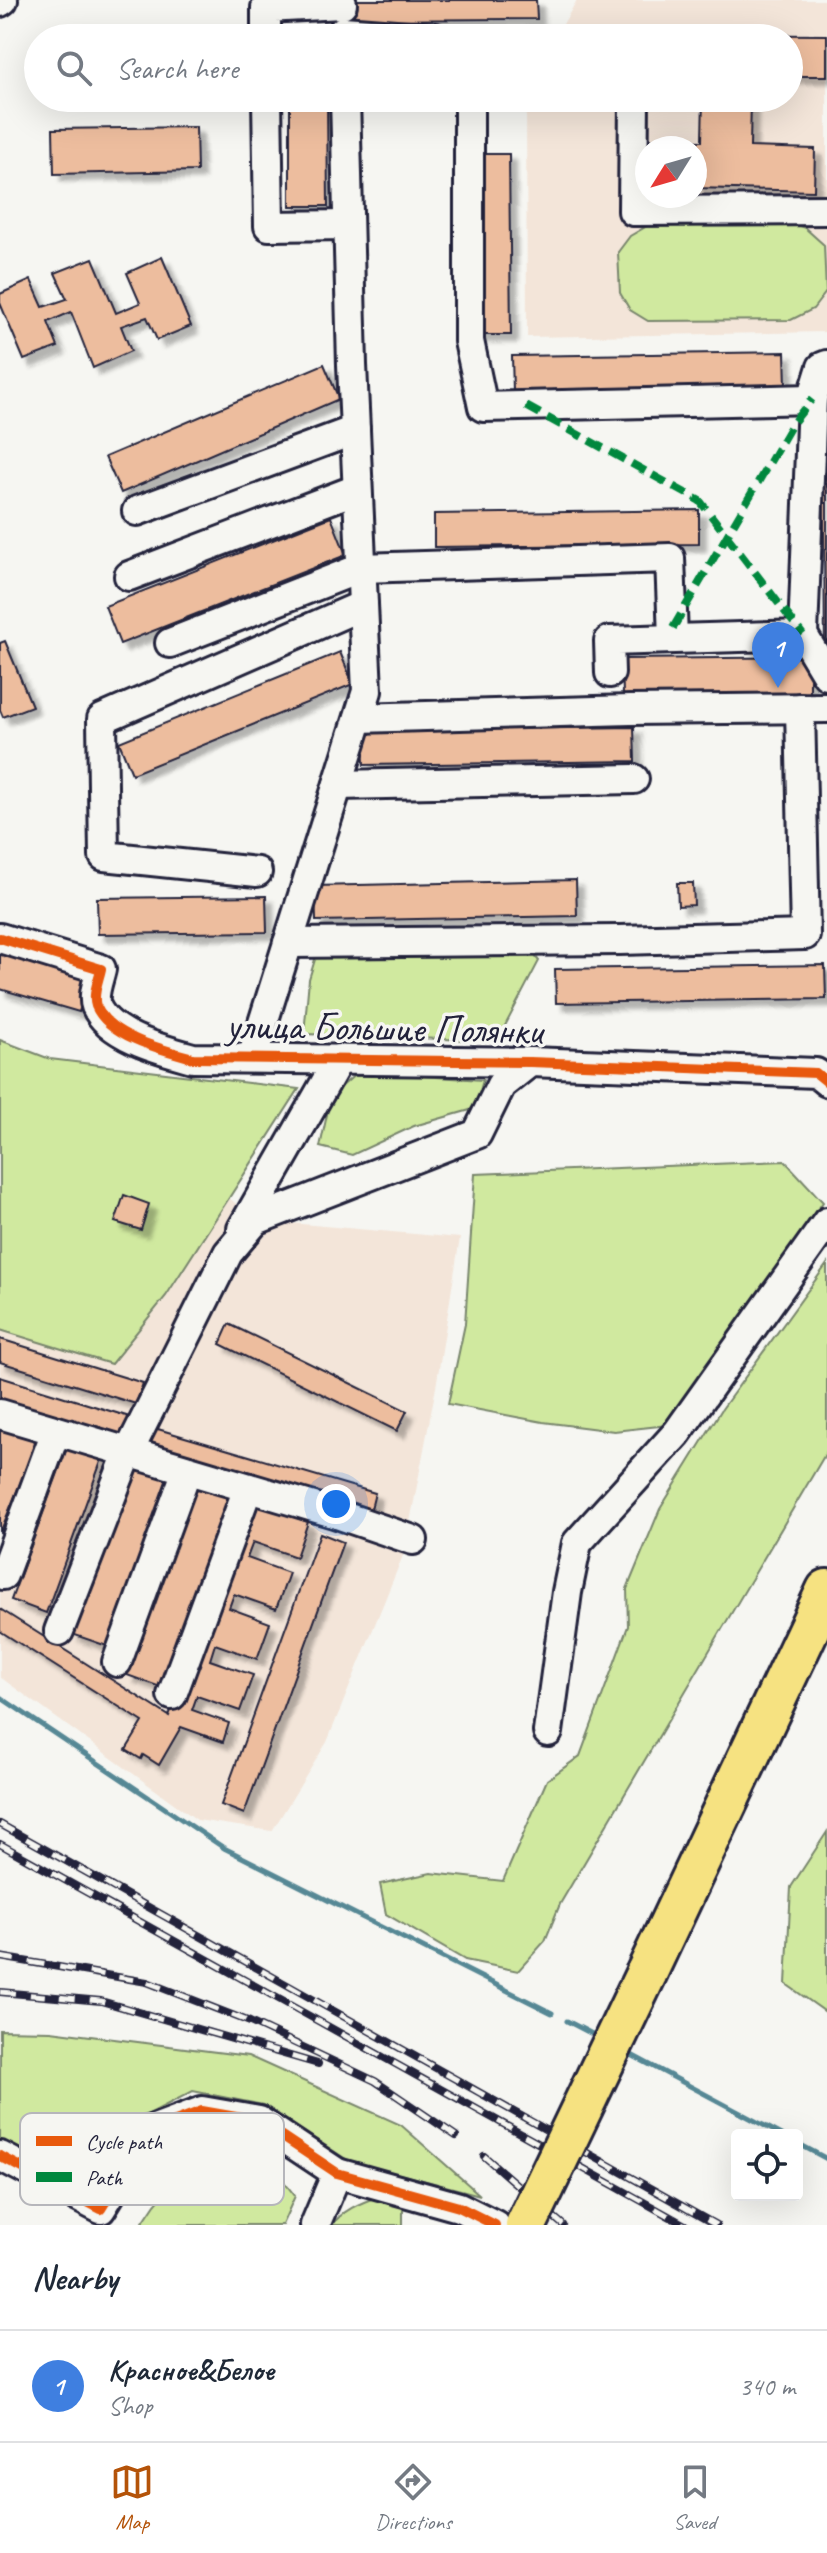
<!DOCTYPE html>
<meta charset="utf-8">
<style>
body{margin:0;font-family:Caveat,sans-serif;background:#f6f6f7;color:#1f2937}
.controls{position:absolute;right:24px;bottom:24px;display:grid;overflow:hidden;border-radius:8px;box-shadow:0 8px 32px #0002}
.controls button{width:72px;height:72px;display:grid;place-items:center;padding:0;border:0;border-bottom:2px solid #e0e1e3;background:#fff;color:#1f2937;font:40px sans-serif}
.compass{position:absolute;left:635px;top:136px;width:72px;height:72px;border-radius:50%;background:#fff;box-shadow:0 8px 32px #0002;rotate:233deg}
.you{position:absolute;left:336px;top:1504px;width:28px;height:28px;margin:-20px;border:6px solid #fff;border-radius:50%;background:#1a73e8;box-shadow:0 0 0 12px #1a73e833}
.badge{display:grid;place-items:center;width:52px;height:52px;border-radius:50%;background:#b45309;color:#fff;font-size:26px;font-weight:700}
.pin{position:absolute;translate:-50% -66px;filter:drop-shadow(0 2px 4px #0008)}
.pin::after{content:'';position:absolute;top:42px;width:28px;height:24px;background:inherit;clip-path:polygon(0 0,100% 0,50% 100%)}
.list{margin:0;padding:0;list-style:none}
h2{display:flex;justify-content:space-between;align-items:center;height:104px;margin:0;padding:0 32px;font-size:34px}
h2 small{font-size:26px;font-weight:400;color:#747a83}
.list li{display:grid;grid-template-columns:52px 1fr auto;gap:24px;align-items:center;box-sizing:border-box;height:112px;padding:0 32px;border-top:2px solid #e0e1e3}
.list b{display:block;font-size:30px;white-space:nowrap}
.list p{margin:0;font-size:26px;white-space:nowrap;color:#747a83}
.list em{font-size:26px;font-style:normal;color:#747a83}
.icon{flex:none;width:44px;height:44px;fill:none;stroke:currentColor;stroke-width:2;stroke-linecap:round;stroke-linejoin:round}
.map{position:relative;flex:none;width:827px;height:2225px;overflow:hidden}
.search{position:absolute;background:#fff;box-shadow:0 8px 32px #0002;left:24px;right:24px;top:24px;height:88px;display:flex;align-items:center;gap:20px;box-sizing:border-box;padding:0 28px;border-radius:44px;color:#747a83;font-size:30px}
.sheet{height:216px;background:#fff}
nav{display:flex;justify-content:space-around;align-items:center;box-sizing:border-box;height:112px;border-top:2px solid #e0e1e3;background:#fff;font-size:22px;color:#747a83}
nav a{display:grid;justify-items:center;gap:4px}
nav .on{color:#b45309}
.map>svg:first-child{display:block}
.built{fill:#f3e5d9;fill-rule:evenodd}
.green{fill:#d0e99f;stroke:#79866d;stroke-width:2}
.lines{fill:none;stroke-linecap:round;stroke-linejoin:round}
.stream{stroke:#578895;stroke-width:5}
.building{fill:#edbd9e;stroke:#22223b;stroke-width:2;filter:url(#shadow)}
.minor-casing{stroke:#22223b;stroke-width:34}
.highway-casing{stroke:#22223b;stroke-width:46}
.minor{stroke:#f6f6f2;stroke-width:28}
.highway{stroke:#f6e281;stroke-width:40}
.rail-casing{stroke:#22223b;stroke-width:8}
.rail{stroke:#f6f6f2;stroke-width:5;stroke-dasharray:15;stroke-linecap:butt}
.highway-bridge-casing{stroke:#22223b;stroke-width:46;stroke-linecap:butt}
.highway-bridge{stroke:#f6e281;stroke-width:40}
.quiet{stroke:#00873e;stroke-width:8;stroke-dasharray:16 8;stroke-linecap:butt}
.cycleway-casing{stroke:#f6f6f2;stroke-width:15}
.cycleway{stroke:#e8590c;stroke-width:10}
.labels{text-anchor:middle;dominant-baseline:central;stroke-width:7;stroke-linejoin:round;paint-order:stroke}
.street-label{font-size:40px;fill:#22223b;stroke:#f6f6f2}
.key{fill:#f6f6f2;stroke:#b6b6bb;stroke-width:2}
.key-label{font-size:22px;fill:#22223b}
</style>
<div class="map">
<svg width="827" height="2225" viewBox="0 0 827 2225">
<defs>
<filter id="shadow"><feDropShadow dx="7" dy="7" stdDeviation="2" flood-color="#0004"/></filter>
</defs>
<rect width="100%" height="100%" fill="#f6f6f2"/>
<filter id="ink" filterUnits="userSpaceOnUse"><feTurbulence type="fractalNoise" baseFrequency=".0125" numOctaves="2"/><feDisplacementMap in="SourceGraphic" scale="16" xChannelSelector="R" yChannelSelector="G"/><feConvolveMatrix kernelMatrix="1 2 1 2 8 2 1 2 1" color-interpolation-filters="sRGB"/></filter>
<g filter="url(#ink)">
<!-- built -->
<g class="built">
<path d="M577,0H827V332L527,337L526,98H789V38H555ZM647,148H695V196H647Z"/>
<path d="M229,1198L256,1220L460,1238L436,1387L404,1553L327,1742L272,1831L197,1820L0,1677V1330L112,1364L166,1296Z"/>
</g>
<!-- green -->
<g class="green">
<path d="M782,220L805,228L824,245L826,292L813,309L791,320L648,321L630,310L620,293L618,252L630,236L649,225Z"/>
<path d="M529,949L539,961L497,1041L304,1034L309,979L317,953Z"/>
<path d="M0,1040L50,1059L299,1089L166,1296L111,1364L0,1330Z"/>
<path d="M358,1072L483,1080L477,1102L470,1110L414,1126L352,1155L320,1147L331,1096Z"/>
<path d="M785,1161L823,1202L668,1425L614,1431L543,1422L448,1404L465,1324L475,1174Z"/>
<path d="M827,1264V1451L560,1904L545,1941L518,1971L465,1960L386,1914L380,1884L431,1873L503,1881L547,1780L580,1756L628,1626L627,1589L660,1509L722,1409Z"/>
<path d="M827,1832V2013L786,1984L791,1887Z"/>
<path d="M0,2030L51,2031L248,2056L401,2125L480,2195L349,2161L263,2105L193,2091L135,2121L92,2181L0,2146Z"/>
<path d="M227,2144L274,2169L295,2196L282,2225H141L155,2204L202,2148Z"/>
<path d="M377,2197L403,2206V2225H332C343,2210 360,2203 377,2197Z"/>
</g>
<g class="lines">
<!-- stream -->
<g class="stream">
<path d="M0,1697L224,1848L552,2013"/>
<path d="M567,2021L598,2037"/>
<path d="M624,2051L782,2135"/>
<path d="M797,2143L827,2159"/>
</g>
</g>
<!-- building -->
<g class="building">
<path d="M350,0H536L537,19L350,20Z"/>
<path d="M289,27H327V38H290Z"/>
<path d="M638,34L827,35V76H789V38H638Z"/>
<path d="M290,98H327L328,206H290Z"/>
<path d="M703,98H751L750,147L815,149L814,191L695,188V148H647L639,140L702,141Z"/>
<path d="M196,127L197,171L54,174L53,129Z"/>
<path d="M475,154H509L511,335H477Z"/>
<path d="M162,257L191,326L157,340L147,317L121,326L131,351L93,368L71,312L48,322L58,347L24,360L0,303V294L31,280L43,307L67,299L55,273L93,258L116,313L140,303L127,273Z"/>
<path d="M785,352L786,386L513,391L512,356Z"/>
<path d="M324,364L339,399L121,493L105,457Z"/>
<path d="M823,386H827V661H825Z"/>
<path d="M699,510V544L434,547V514Z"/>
<path d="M331,517L346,555L120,644L105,606Z"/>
<path d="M5,641L32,706L3,717L0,710V643Z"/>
<path d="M340,652L353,684L132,774L119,742Z"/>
<path d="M810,657V693L623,695L622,659Z"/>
<path d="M634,727L635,761L364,765L363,731Z"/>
<path d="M576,880L577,916L316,921L315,886Z"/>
<path d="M677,883H693L694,905L678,906Z"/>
<path d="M266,896L267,932L98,934L97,898Z"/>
<path d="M0,952L89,978L79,1012L0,989Z"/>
<path d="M825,965L826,999L556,1003L555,969Z"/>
<path d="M124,1195L149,1204L141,1230L115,1222Z"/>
<path d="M229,1324L407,1411L397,1431L220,1344Z"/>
<path d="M0,1339L143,1383L136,1404L0,1362Z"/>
<path d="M0,1377L136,1419L129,1443L0,1403Z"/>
<path d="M4,1423L39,1437L0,1533V1432Z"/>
<path d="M151,1427L375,1493L370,1513L145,1447Z"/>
<path d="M69,1443L103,1456L46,1613L11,1600Z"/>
<path d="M134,1462L169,1475L107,1646L72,1634Z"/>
<path d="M199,1482L235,1495L163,1688L127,1675Z"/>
<path d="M247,1500L308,1522L296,1557L253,1542L247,1558L289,1573L276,1609L234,1594L229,1608L270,1623L257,1659L215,1644L210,1660L253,1675L240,1711L197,1696L192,1710L229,1723L223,1742L181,1727L159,1765L143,1755L141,1759L126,1750L143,1722L0,1631V1609L169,1716Z"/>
<path d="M320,1533L343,1542L244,1814L221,1805Z"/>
</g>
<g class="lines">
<defs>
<g id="minor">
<path d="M0,2L3,0"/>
<path d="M343,31L435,38"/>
<path d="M266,38V8L342,4"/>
<path d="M267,98L269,226L348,225"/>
<path d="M469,98V341L483,407L812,399L803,635"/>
<path d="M634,98L633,211L827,210"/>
<path d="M812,399L822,367L827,365"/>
<path d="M137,511L355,430"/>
<path d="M129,576L357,489"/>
<path d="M170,643L361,568L670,558L673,638"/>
<path d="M610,673L609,641L803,635L827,675"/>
<path d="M359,718L630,710L827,708"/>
<path d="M338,785L634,779"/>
<path d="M257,872L104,856L102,719L363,605"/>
<path d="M0,938L101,969C99,979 92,995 96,1006C109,1037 164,1050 193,1058L530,1062L816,1073L827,1082"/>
<path d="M288,943L620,940L805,935L800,708"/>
<path d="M252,1058L367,691L352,365L345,98"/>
<path d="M242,1229L339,1059"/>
<path d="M0,1414L334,1513L413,1540"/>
<path d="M3,1575L56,1431"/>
<path d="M59,1631L128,1453L228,1253L256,1220L477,1134L501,1085L530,1062"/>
<path d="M117,1662L187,1470"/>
<path d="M172,1695L248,1488"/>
<path d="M548,1732L567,1592L577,1543L677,1433L827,1222"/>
<path d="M0,2156L101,2209L149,2131L202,2111L259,2121L337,2173L459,2207L495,2225"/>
<path d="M315,2225L337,2173"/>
</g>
<path id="highway" d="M646,1974L827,1590"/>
</defs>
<!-- minor casing -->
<use href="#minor" class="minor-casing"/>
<!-- highway casing -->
<use href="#highway" class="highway-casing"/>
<!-- minor -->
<use href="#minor" class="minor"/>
<!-- highway -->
<use href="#highway" class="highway"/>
<defs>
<g id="rail">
<path d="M0,1824L716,2225"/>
<path d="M0,1844L685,2225"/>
<path d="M0,1957L147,1982L250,2022L375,2081L456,2136"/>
<path d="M0,1992L101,2001L318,2064"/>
<path d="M484,2156L563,2225"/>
</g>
</defs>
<!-- rail casing -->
<use href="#rail" class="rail-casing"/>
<!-- rail -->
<use href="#rail" class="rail"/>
<defs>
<path id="highway-bridge" d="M526,2225L646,1974"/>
</defs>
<!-- highway-bridge casing -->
<use href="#highway-bridge" class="highway-bridge-casing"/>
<!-- highway-bridge -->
<use href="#highway-bridge" class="highway-bridge"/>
<!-- quiet -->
<g class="quiet">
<path d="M526,406L700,501L803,635"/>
<path d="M673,628L792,424L812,399"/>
</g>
<defs>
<g id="cycleway">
<path d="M0,938L101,969C99,979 92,995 96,1006C109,1037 164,1050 193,1058L530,1062L816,1073L827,1082"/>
<path d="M0,2156L101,2209L149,2131L202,2111L259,2121L337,2173L459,2207L495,2225"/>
</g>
</defs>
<!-- cycleway casing -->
<use href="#cycleway" class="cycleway-casing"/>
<!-- cycleway -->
<use href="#cycleway" class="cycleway"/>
</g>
</g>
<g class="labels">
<!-- street labels -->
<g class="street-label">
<text transform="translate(384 1028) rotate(1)">улица Большие Полянки</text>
</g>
</g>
<!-- legend -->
<rect x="20" y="2113" width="264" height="92" rx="12" class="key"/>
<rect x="36" y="2136" width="36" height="10" fill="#e8590c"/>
<rect x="36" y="2172" width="36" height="10" fill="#00873e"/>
<g class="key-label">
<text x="86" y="2149">Cycle path</text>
<text x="86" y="2185">Path</text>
</g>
</svg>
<div class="controls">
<button><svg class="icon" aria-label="locate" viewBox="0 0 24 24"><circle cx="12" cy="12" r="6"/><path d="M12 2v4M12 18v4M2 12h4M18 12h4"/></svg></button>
</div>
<svg class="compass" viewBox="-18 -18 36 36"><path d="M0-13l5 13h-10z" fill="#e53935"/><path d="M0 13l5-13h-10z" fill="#747a83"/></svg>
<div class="you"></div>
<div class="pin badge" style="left:778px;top:688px;background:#3f7fe0">1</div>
<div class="search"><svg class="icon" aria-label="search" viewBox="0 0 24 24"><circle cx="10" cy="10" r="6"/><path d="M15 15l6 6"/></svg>Search here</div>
</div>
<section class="sheet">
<h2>Nearby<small></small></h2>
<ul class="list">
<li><span class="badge" style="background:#3f7fe0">1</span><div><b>Красное&amp;Белое</b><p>Shop</p></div><em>340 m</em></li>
</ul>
</section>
<nav>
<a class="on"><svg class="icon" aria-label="map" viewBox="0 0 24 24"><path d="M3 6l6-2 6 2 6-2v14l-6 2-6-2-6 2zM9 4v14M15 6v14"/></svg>Map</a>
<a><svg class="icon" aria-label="directions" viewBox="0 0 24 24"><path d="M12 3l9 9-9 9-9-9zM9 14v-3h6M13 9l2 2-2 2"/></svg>Directions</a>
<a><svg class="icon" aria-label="saved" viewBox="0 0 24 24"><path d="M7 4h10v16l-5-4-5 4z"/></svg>Saved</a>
</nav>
